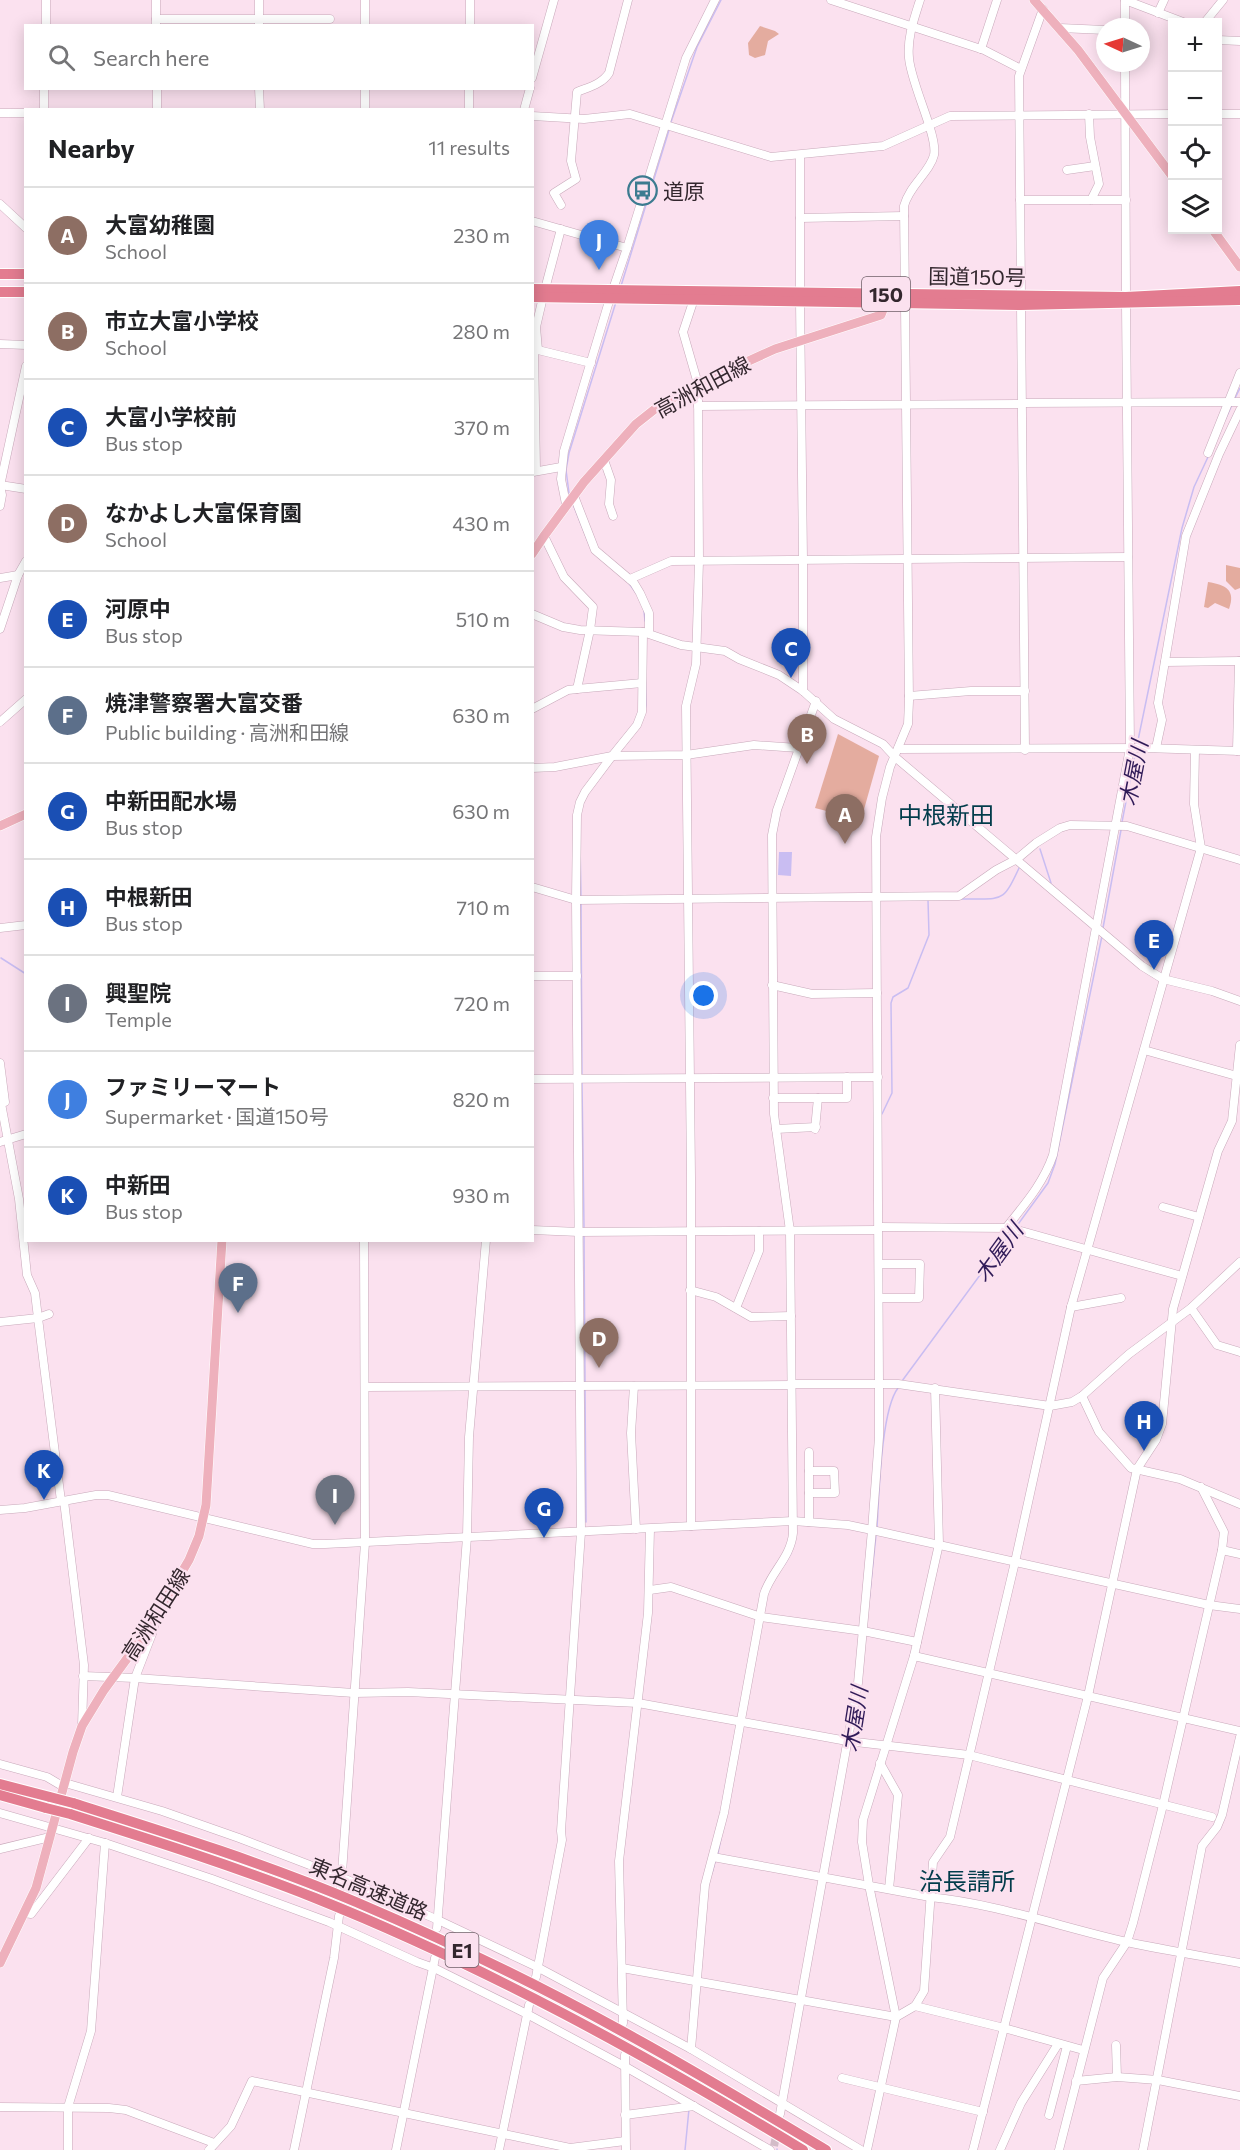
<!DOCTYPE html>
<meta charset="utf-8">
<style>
body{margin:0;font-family:Commissioner,"Noto Sans JP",sans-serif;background:#f2f2f2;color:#202124}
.controls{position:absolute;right:18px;top:18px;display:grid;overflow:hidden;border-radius:0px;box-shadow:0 3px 15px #0003}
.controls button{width:54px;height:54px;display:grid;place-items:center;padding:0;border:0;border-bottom:2px solid #e0e0e0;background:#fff;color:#202124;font:30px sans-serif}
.compass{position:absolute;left:1096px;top:18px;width:54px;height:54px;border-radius:50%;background:#fff;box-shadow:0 3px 15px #0003;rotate:274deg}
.you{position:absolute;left:704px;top:996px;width:21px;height:21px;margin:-15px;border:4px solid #fff;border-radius:50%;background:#1a73e8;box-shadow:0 0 0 9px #1a73e833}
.badge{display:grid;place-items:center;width:39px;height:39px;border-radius:50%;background:#1a73e8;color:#fff;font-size:20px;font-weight:700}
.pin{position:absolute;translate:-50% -50px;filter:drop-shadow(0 2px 3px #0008)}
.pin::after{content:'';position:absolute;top:32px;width:21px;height:18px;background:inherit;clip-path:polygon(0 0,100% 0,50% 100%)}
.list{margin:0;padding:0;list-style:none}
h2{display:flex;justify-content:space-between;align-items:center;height:78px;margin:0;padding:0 24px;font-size:26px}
h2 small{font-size:20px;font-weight:400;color:#757577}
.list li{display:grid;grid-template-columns:39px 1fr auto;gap:18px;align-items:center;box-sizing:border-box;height:96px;padding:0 24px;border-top:2px solid #e0e0e0}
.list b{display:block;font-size:22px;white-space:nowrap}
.list p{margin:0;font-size:20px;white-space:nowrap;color:#757577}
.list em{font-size:20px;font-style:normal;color:#757577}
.icon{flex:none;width:33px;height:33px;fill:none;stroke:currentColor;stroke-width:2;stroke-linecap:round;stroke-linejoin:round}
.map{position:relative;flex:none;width:1240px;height:2150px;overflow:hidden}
.search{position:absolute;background:#fff;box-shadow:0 3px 15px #0003;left:24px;top:24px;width:510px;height:66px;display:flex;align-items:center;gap:15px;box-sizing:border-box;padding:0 21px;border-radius:0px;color:#757577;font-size:22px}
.panel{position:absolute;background:#fff;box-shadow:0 3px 15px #0003;left:24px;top:108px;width:510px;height:1134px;border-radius:0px}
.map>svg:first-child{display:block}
.green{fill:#e4ac9f}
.water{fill:#c9bdf2}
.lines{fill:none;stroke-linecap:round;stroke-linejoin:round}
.stream{stroke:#c9bdf2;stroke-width:1.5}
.minor-tunnel{stroke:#d3bcc8;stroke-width:8;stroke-dasharray:8 4;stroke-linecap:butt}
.minor-casing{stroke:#c8a9ba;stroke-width:9}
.major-casing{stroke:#fff;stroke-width:10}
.highway-casing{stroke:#fff;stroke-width:12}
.minor{stroke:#fff;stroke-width:8}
.major{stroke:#eeb0bc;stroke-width:9}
.highway{stroke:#e37c90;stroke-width:10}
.highway-bridge-casing{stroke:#fff;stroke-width:12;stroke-linecap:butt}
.highway-bridge{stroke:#e37c90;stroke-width:10}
.labels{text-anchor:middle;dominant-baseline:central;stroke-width:4.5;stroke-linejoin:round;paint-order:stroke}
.shield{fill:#fbe1ef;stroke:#6f5f68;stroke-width:1.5}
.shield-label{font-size:20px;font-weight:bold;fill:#33272e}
.poi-label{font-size:21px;fill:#33272e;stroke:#fbe1ef;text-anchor:start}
.street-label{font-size:21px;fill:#33272e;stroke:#fbe1ef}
.water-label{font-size:22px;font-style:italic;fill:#301b58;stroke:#fbe1ef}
.quarter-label{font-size:24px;fill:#023c4b;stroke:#fbe1ef}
</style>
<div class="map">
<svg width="1240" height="2150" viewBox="0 0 1240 2150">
<rect width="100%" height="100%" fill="#fbe1ef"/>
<!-- green -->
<g class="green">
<path d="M760,26L775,31L779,34L768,41L765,55L755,58L749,55L748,43Z"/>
<path d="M1226,565L1240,568V588L1235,590L1226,581Z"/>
<path d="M1208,582C1226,585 1236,590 1229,609L1215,603L1208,608L1204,607Z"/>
<path d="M838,734L879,756L861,820L815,808Z"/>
</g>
<!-- water -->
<path class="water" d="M779,852H792L791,876L778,875Z"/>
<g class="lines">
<!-- stream -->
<g class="stream">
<path d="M671,122L697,47L721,0"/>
<path d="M621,286L669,130"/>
<path d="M1235,398L1240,388"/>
<path d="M1225,420L1232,405"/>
<path d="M569,493L566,470L569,453L616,302"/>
<path d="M573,504L591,549"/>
<path d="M628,582L636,593"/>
<path d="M644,611L645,621"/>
<path d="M643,719L646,705V680"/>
<path d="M1137,745L1182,528L1194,487L1208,457"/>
<path d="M1122,822L1136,750"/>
<path d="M580,842L581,897"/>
<path d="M1040,849L1051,883"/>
<path d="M962,899C1003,898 1002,905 1020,866"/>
<path d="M581,902L582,1074"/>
<path d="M1103,928L1121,830"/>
<path d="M1,958L26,974"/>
<path d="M582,1082L584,1227"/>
<path d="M882,1114L892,1093L891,1003L893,997L908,988L929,935L928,900"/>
<path d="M1016,1227L1048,1183L1055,1164L1102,936"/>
<path d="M584,1235L585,1383"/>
<path d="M902,1381L1011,1233"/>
<path d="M585,1388L586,1522"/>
<path d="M877,1527C879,1496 881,1410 898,1388"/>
<path d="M784,1565L791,1553"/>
<path d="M869,1602L876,1535"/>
<path d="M718,1853L721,1838"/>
<path d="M712,1873L715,1862"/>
<path d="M685,2150L689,2109"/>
<path d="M777,2150V2149"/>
</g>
<!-- minor-tunnel -->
<path class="minor-tunnel" d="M774,2146L780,2118"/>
<defs>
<g id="minor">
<path d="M156,0V26"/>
<path d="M259,0V26"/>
<path d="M831,0L984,50L1021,69"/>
<path d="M1125,0L1183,22"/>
<path d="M1158,13L1164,0"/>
<path d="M156,19H330"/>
<path d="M1205,22L1223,0"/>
<path d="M46,26V0"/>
<path d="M365,26V0"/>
<path d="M470,26V0"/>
<path d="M1125,27V0"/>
<path d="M1060,28L1105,30"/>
<path d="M1218,40L1240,41"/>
<path d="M981,49L997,0"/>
<path d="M1125,63L1126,297"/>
<path d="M532,78L554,0"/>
<path d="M157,88V110"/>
<path d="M259,88L260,110"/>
<path d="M44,110V88"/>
<path d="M365,110V88"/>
<path d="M469,110V88"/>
<path d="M524,110L530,88"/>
<path d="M0,113H26"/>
<path d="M1089,114L1090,137L1099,184L1091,200"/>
<path d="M1218,114H1240"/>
<path d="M532,116L584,119L630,114L771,157L883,146L950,116L1172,114"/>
<path d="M800,155V293"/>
<path d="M1067,170L1095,166"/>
<path d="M1020,200H1126"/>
<path d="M0,204L26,228"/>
<path d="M561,205L554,193L576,179L571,161L577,92C589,87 602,84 609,73L628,0"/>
<path d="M800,218L904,216"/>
<path d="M532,221L627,248"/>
<path d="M545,289L561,229"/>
<path d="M1021,296L1019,76L1043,9"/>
<path d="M800,301L803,560V691"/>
<path d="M1021,305L1025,750"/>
<path d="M0,344L26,345"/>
<path d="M532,347L538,350L591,363"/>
<path d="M534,347L536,471"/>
<path d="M538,350L536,327L543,297"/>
<path d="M1021,403L1240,402"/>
<path d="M698,406L1021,404"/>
<path d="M1208,453L1240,373"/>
<path d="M604,460L611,480L609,504L613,516"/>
<path d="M533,472L561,467"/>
<path d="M0,485L26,489"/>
<path d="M0,486L26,366"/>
<path d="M574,496L595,550L634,583L640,593L649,613V633"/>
<path d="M566,504L561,479L564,451L610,298L627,248L686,58L715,0"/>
<path d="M0,506L2,495L0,485"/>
<path d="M544,536L564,577L593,607L590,630L577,689L642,683"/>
<path d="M0,578L18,575"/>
<path d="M630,579L671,561L1128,557"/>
<path d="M532,614L563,627L580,630L643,632L681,645L725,651L739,659L779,675L803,691L834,719L883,744L895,757L1142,966L1163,979L1212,991L1240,1001"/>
<path d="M0,629L18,575L26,561"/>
<path d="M1165,662L1240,661"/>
<path d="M909,696L971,691H1025"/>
<path d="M532,709L568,690L577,689"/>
<path d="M0,722L26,699"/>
<path d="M1156,748L1162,720L1158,703L1186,536L1219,454L1240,410"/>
<path d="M898,749L1144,748L1240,751"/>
<path d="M1237,751L1239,661"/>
<path d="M532,768L555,767L612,756L686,755L754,745L798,748"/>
<path d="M532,887L576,900L959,896L996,870L1017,859L1036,843L1060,828L1070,825L1127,826L1240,860"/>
<path d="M0,928L26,925"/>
<path d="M532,976H577"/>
<path d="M772,985L812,994L877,993"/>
<path d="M1144,1050L1240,1077"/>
<path d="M0,1063L5,1102"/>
<path d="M532,1079L878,1077"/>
<path d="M0,1098L19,1199L27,1275L35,1293L38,1318L61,1501"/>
<path d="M773,1098H847V1077"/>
<path d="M776,1129L816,1127"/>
<path d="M815,1129L818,1098"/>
<path d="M0,1142L26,1134"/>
<path d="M1163,1207L1199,1217"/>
<path d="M879,1227L1010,1228L1182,1276"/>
<path d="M1006,1228C1024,1205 1043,1184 1053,1155L1130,748L1126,304"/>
<path d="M532,1230L579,1232L878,1230"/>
<path d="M879,1264H920L919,1298H879"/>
<path d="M690,1290L716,1297L751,1317L791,1316"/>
<path d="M1071,1307L1121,1298"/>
<path d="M736,1308L759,1251V1231"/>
<path d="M1191,1308L1217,1345L1240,1352"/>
<path d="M0,1322L38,1318L49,1314"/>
<path d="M791,1384H898L1050,1406L1072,1402L1082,1396L1129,1354L1191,1308L1240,1262"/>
<path d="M634,1386L631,1433L636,1529"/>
<path d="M365,1387L791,1385"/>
<path d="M1082,1396L1099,1432L1131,1468L1180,1479L1240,1504"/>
<path d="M809,1452V1522"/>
<path d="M809,1471H834L835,1493H809"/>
<path d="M64,1501L84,1665L82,1726"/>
<path d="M0,1510L25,1508L96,1495H108L313,1544H325L793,1521L848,1525L872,1530L1209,1605L1240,1609"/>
<path d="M691,1526V1177L686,706L696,664L699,561L698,384L683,332L694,299"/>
<path d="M1222,1550L1240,1554"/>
<path d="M650,1590L671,1587L761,1617L863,1631L917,1642"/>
<path d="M914,1656L1240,1731"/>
<path d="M83,1676L135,1678L354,1693L408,1692L638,1703L847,1741L969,1755L1212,1817"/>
<path d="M880,1763L898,1795L889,1889"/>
<path d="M0,1764L47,1777L64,1787"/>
<path d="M65,1783L162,1811L239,1838L341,1877L438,1920L537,1967L691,2049L861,2150"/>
<path d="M117,1797L135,1678L152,1634L156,1618"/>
<path d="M0,1813L105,1843L212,1879L329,1922L417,1962L434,1968L527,2014L624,2066L770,2150"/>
<path d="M0,1849L50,1837"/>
<path d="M713,1857L930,1897C997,1904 1061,1927 1127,1942C1164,1950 1202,1956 1240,1963"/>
<path d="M341,1887L365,1543L364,1240"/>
<path d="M25,1913L31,1914L89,1838"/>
<path d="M437,1928L467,1537L469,1437L486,1240"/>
<path d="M622,1968L896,2017L915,2006L924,1991L933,1862L950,1837L1015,1562L1071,1307L1201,848L1194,804L1195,750"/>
<path d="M536,1977L562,1840L561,1831L581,1532L576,900L577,815L580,802L585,792L612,756L637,725L642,712L643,632"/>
<path d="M915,2006L1004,2028L1083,2050"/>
<path d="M623,2023L619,1861L648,1613L650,1529"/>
<path d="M1116,2045L1117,2077"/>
<path d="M691,2049L705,1885L724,1813L764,1594C771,1572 791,1557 793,1533L790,1231L774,1114L772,835L777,810L816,701"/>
<path d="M625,2055L626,2150"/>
<path d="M842,2078L983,2112"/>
<path d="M1076,2081L1117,2077L1158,2080L1240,2096"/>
<path d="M0,2107L109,2108L126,2110L214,2143"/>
<path d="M780,2114L858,1683L872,1530L879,1437V1384L876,837L882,798L890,767L908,724L909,701L904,206C909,186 930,172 934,155C938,136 911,84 909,58C907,38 914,19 920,0"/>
<path d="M625,2115L694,2106"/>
<path d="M1049,2115L1067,2046"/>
<path d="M68,2150V2107L91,2031L105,1843"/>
<path d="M209,2150L231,2126L252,2081L570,2148L625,2141"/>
<path d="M294,2150L334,1958L339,1916"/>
<path d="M396,2150L435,1958"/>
<path d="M499,2150L529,2005"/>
<path d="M867,2150L896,2017L869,1885L862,1842L863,1820L914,1656L939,1544L935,1388"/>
<path d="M973,2150L1088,1696L1137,1469L1156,1440L1162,1424L1173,1309L1218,1151L1232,1121L1240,1045"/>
<path d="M1000,2150L1021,2103L1058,2044"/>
<path d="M1059,2150L1103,1978L1127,1942L1133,1923L1163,1805L1222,1550L1224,1532L1201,1487"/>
<path d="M1143,2150L1202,1846L1217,1827L1222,1815L1240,1737"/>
</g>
<g id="major">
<path d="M1034,0L1078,50L1172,176"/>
<path d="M1213,230L1240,267"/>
<path d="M532,554L544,536L584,482L636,424L660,405L698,384L775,349L881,315L886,302"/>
<path d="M0,826L26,814"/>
<path d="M0,1963L36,1888L73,1752L82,1726L104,1690L145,1634L189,1560L199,1536L206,1505L222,1240"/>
</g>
<g id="highway">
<path d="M0,274H26"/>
<path d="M532,289L1126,297L1240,291"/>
<path d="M0,292H26"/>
<path d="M532,297L1021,305L1240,300"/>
<path d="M0,1784L50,1797"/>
<path d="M0,1795L46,1808"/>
<path d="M73,1803C168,1833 264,1863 356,1902C445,1940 533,1982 618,2029C689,2067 757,2109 826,2150"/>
<path d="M70,1814C152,1840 234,1866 315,1898C485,1966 646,2055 803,2150"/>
</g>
</defs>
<!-- minor casing -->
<use href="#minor" class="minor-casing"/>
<!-- major casing -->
<use href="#major" class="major-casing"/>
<!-- highway casing -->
<use href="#highway" class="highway-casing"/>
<!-- minor -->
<use href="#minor" class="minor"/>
<!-- major -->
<use href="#major" class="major"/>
<!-- highway -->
<use href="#highway" class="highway"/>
<defs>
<g id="highway-bridge">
<path d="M50,1797L73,1803"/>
<path d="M46,1808L70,1814"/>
</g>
</defs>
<!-- highway-bridge casing -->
<use href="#highway-bridge" class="highway-bridge-casing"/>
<!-- highway-bridge -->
<use href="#highway-bridge" class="highway-bridge"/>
</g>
<!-- icons -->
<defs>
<symbol id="bus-ring" viewBox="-11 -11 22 22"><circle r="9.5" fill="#fbe1ef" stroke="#3c7b90" stroke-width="1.5"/><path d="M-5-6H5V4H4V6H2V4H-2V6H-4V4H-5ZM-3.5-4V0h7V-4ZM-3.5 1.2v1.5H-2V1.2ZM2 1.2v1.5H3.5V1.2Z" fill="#3c7b90"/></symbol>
</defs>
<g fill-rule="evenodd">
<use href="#bus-ring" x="626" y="174" width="33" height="33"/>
</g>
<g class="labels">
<!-- shield labels -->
<g class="shield">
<rect x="862" y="277" width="48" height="34" rx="4.5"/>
<rect x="445.5" y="1933" width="33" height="34" rx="4.5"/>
</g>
<g class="shield-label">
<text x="886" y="294">150</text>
<text x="462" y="1950">E1</text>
</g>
<!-- poi labels -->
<g class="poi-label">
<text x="663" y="190">道原</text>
</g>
<!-- street labels -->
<g class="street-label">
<text transform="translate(977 276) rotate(1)">国道150号</text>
<text transform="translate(702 386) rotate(-28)">高洲和田線</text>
<text transform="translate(155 1614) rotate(-57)">高洲和田線</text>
<text transform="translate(369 1888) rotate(23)">東名高速道路</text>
</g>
<!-- water labels -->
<g class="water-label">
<text transform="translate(1133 773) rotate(-79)">木屋川</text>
<text transform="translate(998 1252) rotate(-54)">木屋川</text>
<text transform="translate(854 1719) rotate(-81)">木屋川</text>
</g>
<!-- quarter labels -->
<g class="quarter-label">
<text x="946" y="814">中根新田</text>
<text x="967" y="1880">治長請所</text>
</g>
</g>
</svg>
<div class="controls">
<button>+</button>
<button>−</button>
<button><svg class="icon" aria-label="locate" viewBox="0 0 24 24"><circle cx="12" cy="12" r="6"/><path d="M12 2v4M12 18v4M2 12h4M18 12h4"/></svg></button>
<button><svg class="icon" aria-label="layers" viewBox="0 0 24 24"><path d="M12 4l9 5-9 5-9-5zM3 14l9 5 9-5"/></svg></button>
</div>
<svg class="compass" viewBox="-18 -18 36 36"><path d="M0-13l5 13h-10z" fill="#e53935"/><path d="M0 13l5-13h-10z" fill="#757577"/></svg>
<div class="you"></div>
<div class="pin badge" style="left:845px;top:844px;background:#8d6e63">A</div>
<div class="pin badge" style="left:807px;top:764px;background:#8d6e63">B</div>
<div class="pin badge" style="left:791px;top:678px;background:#1a4fb4">C</div>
<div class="pin badge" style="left:599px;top:1368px;background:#8d6e63">D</div>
<div class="pin badge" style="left:1154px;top:970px;background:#1a4fb4">E</div>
<div class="pin badge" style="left:238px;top:1313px;background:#5c6f8a">F</div>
<div class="pin badge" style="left:544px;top:1538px;background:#1a4fb4">G</div>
<div class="pin badge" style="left:1144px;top:1451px;background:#1a4fb4">H</div>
<div class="pin badge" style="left:335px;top:1525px;background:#6b7280">I</div>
<div class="pin badge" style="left:599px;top:270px;background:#3f7fe0">J</div>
<div class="pin badge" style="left:44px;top:1500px;background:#1a4fb4">K</div>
<div class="search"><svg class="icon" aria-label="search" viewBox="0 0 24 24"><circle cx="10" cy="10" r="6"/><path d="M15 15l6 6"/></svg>Search here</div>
<section class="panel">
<h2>Nearby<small>11 results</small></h2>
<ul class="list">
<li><span class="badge" style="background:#8d6e63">A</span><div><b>大富幼稚園</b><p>School</p></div><em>230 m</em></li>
<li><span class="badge" style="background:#8d6e63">B</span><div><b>市立大富小学校</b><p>School</p></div><em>280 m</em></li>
<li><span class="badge" style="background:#1a4fb4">C</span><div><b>大富小学校前</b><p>Bus stop</p></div><em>370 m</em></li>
<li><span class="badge" style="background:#8d6e63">D</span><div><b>なかよし大富保育園</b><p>School</p></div><em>430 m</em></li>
<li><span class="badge" style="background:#1a4fb4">E</span><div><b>河原中</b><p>Bus stop</p></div><em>510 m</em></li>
<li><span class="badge" style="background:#5c6f8a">F</span><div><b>焼津警察署大富交番</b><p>Public building · 高洲和田線</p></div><em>630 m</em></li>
<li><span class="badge" style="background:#1a4fb4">G</span><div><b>中新田配水場</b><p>Bus stop</p></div><em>630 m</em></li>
<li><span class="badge" style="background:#1a4fb4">H</span><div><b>中根新田</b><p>Bus stop</p></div><em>710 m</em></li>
<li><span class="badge" style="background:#6b7280">I</span><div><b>興聖院</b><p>Temple</p></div><em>720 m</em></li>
<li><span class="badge" style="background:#3f7fe0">J</span><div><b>ファミリーマート</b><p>Supermarket · 国道150号</p></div><em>820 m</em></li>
<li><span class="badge" style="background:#1a4fb4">K</span><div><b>中新田</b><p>Bus stop</p></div><em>930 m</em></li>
</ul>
</section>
</div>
